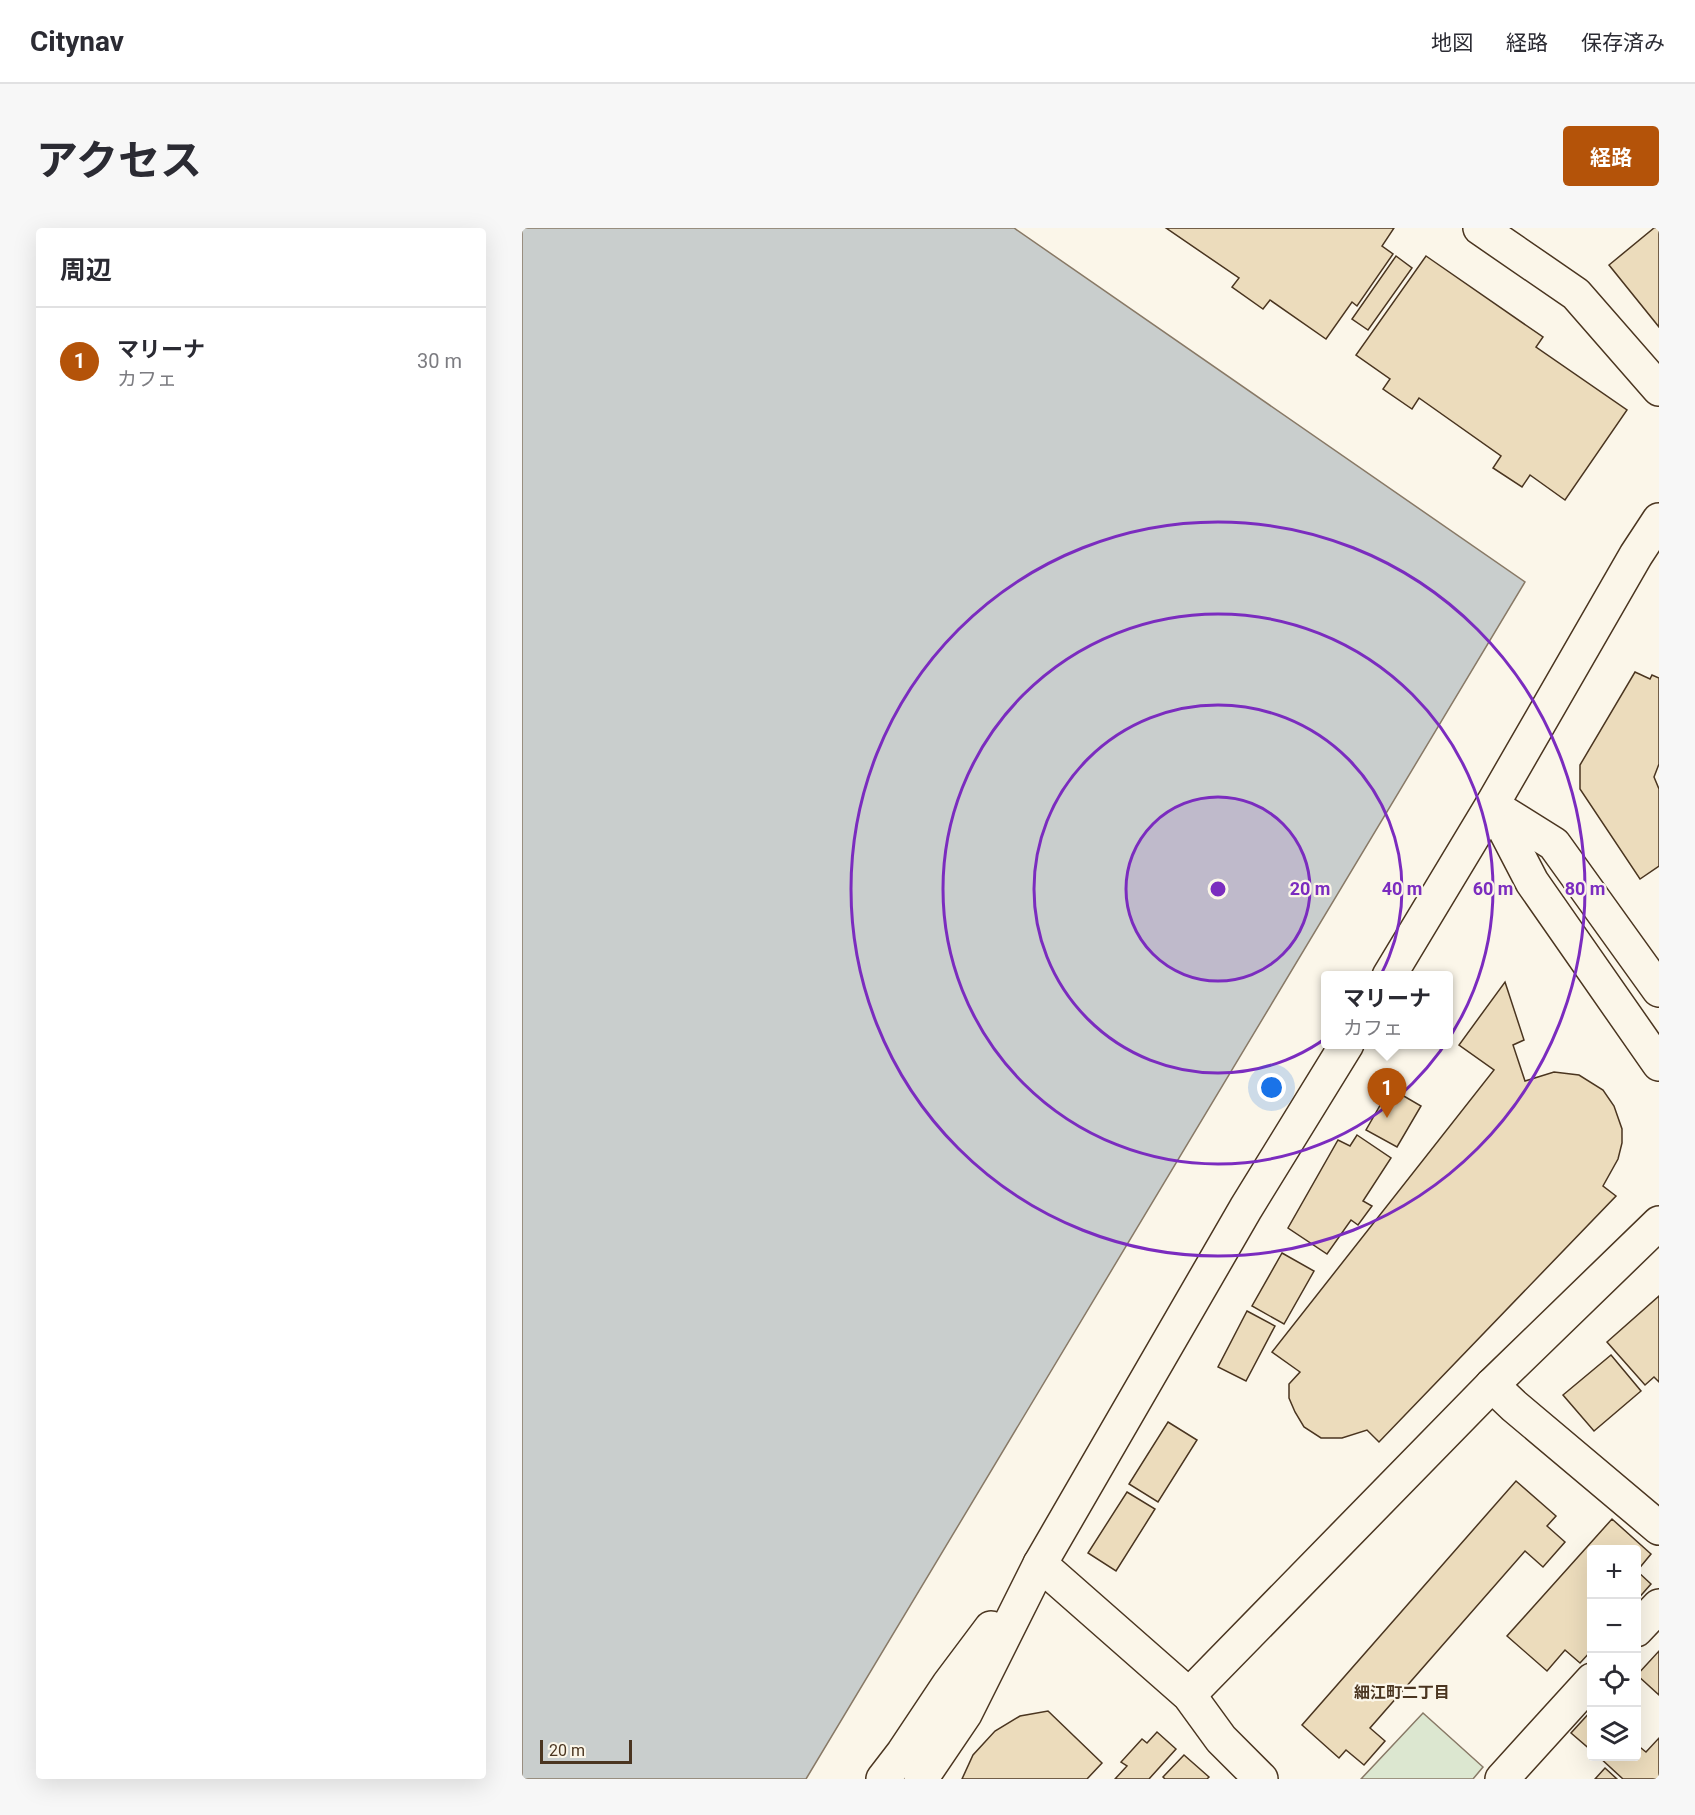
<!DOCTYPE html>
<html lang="ja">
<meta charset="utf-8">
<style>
body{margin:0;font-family:Roboto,"Noto Sans JP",sans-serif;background:#f7f7f7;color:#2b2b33}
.controls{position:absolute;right:18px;bottom:18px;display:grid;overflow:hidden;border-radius:6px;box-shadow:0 6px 24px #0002}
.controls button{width:54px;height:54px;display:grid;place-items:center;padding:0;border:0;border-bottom:2px solid #e1e1e2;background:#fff;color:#2b2b33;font:30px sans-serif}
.scale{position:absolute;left:18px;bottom:15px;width:92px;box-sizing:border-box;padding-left:6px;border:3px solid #4a3520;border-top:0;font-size:16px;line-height:21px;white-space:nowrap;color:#4a3520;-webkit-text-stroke:4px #fbf6e9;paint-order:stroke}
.you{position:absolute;left:750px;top:860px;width:21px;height:21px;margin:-15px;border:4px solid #fff;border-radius:50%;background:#1a73e8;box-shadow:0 0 0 9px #1a73e833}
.badge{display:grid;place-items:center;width:39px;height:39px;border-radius:50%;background:#b45309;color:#fff;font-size:20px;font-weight:700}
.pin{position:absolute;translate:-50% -50px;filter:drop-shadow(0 2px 3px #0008)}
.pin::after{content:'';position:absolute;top:32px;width:21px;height:18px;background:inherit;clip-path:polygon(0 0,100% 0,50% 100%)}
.popup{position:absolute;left:799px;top:743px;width:132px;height:78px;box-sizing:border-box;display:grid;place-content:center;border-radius:6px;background:#fff;filter:drop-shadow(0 2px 4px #0005);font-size:20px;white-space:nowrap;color:#7c7c81}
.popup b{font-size:22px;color:#2b2b33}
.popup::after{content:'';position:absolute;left:50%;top:100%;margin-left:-12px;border:12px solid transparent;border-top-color:#fff}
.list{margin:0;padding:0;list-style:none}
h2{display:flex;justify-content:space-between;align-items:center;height:78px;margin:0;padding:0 24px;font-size:26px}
h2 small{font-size:20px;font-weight:400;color:#7c7c81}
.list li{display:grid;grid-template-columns:39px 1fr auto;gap:18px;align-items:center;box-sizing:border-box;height:108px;padding:0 24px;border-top:2px solid #e1e1e2}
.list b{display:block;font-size:22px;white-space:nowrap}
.list p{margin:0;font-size:20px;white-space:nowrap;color:#7c7c81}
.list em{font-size:20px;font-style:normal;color:#7c7c81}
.icon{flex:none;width:33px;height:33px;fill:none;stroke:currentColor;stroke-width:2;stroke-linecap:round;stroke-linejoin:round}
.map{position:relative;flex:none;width:1137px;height:1551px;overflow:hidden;border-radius:6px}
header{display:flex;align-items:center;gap:36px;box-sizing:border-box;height:84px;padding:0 30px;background:#fff;border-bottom:2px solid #e1e1e2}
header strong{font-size:28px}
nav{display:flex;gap:33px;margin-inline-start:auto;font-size:21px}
.intro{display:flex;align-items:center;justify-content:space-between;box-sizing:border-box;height:144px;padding:0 36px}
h1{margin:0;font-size:42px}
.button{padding:15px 27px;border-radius:6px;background:#b45309;color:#fff;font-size:21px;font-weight:700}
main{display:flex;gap:36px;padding:0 36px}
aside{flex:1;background:#fff;border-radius:6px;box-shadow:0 6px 24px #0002}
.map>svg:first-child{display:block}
.green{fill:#dce7d0;stroke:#887966;stroke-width:1.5}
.water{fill:#c9cecd;stroke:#887966;stroke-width:1.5}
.building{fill:#ecdcbc;stroke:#4a3520;stroke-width:1.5}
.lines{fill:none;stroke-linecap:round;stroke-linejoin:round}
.minor-casing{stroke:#4a3520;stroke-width:36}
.minor{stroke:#fbf6e9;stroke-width:33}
.ring{fill:none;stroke:#7b2cbf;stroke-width:3}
.labels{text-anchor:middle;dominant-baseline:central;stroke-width:4.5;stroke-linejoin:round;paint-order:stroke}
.neighbourhood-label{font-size:16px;font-weight:bold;fill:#4a3520;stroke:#fbf6e9}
.centre{fill:#7b2cbf;stroke:#fbf6e9;stroke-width:3}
.ring-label{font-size:18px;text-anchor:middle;font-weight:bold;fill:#7b2cbf;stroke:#fbf6e9;stroke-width:4.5;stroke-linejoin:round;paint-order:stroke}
</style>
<header>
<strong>Citynav</strong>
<nav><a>地図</a><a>経路</a><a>保存済み</a></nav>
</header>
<div class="intro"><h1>アクセス</h1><a class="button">経路</a></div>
<main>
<aside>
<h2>周辺<small></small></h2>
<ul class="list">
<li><span class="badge">1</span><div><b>マリーナ</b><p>カフェ</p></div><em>30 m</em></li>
</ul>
</aside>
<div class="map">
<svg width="1137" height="1551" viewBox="0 0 1137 1551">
<rect width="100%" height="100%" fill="#fbf6e9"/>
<!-- green -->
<path class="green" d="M901,1485L961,1539L951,1551H839Z"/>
<!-- water -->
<path class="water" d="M0,0H492L1003,354L284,1551H0Z"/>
<!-- building -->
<g class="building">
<path d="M644,0H872L860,18L871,26L835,78L830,74L804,111L748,72L741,81L710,59L717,50Z"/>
<path d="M1132,0H1137V99L1087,37Z"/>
<path d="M874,28L890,40L846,102L830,91Z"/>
<path d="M904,28L1021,109L1014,119L1105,182L1043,272L1008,247L1000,259L971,240L979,228L897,170L890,181L861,161L868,151L834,127Z"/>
<path d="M1113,444L1128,451L1130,447L1137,450V536L1132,549L1137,561V638L1118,651L1058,561V537Z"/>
<path d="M983,754L1002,812L991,817L1003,853L1032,844L1057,847L1081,862L1092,878L1100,901V915L1096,931L1081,958L1094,968L857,1214L845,1202L820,1210H799L782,1199L773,1184L767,1170V1156L778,1144L750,1124L972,842L937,817Z"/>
<path d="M868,860L899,878L875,919L844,902Z"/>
<path d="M835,907L869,930L841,973L850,978L836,997L829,992L805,1026L766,1000L816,912L828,918Z"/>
<path d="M760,1025L792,1043L762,1096L730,1078Z"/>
<path d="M1137,1068V1154L1132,1149L1123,1157L1085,1114Z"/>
<path d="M725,1083L753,1098L724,1153L696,1139Z"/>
<path d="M1089,1127L1119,1163L1072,1203L1041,1167Z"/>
<path d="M646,1194L675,1212L636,1274L607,1256Z"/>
<path d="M994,1253L1034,1288L1025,1298L1043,1314L1021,1339L1003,1323L848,1500L863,1513L842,1537L824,1522L817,1530L780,1497Z"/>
<path d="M605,1264L633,1281L594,1343L566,1325Z"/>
<path d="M1090,1291L1129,1326L1115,1343L1129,1356L1114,1373V1322H1070V1422L1058,1435L1043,1422L1025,1443L985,1408Z"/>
<path d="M1137,1423V1467L1115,1447Z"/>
<path d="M1070,1482V1523L1049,1505Z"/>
<path d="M526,1483L580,1535L565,1551H440L451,1527L473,1503L498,1488Z"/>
<path d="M635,1504L654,1521L627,1551H593L605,1538L599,1534L620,1511L625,1515Z"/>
<path d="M1137,1510V1551H1101L1076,1528H1114V1516L1124,1524Z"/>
<path d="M662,1527L687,1549L685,1551H643L641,1549Z"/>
<path d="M1083,1540L1095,1551H1073Z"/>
</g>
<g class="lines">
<defs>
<g id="minor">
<path d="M958,0L1054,66L1137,161"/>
<path d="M970,577L1010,654L1137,836"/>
<path d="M971,578L1032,616L1137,762"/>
<path d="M867,748L970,577L1114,327L1137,292"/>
<path d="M970,1157L992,1178L1137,1300"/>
<path d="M518,1336L667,1467L699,1511L739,1551"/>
<path d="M1114,1402L1137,1378"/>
<path d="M667,1467L970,1157L1137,995"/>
<path d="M361,1551L381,1525L427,1456L469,1400"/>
<path d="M399,1551L443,1486L518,1336L724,980L825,816"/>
<path d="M980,1551L1070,1452"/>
</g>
</defs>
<!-- minor casing -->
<use href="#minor" class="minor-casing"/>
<!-- minor -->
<use href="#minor" class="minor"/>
</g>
<!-- distance rings -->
<circle cx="696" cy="661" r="92" fill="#7b2cbf" fill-opacity=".12"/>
<g class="ring">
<circle cx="696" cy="661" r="92"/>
<circle cx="696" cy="661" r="184"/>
<circle cx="696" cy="661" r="275"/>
<circle cx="696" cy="661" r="367"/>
</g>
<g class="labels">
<!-- neighbourhood labels -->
<g class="neighbourhood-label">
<text x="880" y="1464">細江町二丁目</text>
</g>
</g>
<circle cx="696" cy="661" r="9" class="centre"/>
<g class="ring-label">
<text x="788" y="667">20 m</text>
<text x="880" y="667">40 m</text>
<text x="971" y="667">60 m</text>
<text x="1063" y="667">80 m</text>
</g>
</svg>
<div class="controls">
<button>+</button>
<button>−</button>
<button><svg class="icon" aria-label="locate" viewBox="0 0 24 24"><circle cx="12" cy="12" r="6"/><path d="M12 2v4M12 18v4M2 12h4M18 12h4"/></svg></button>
<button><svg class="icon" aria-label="layers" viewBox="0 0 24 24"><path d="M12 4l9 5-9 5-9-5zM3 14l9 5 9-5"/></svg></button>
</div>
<div class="scale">20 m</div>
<div class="you"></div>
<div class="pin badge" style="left:865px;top:890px">1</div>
<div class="popup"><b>マリーナ</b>カフェ</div>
</div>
</main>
